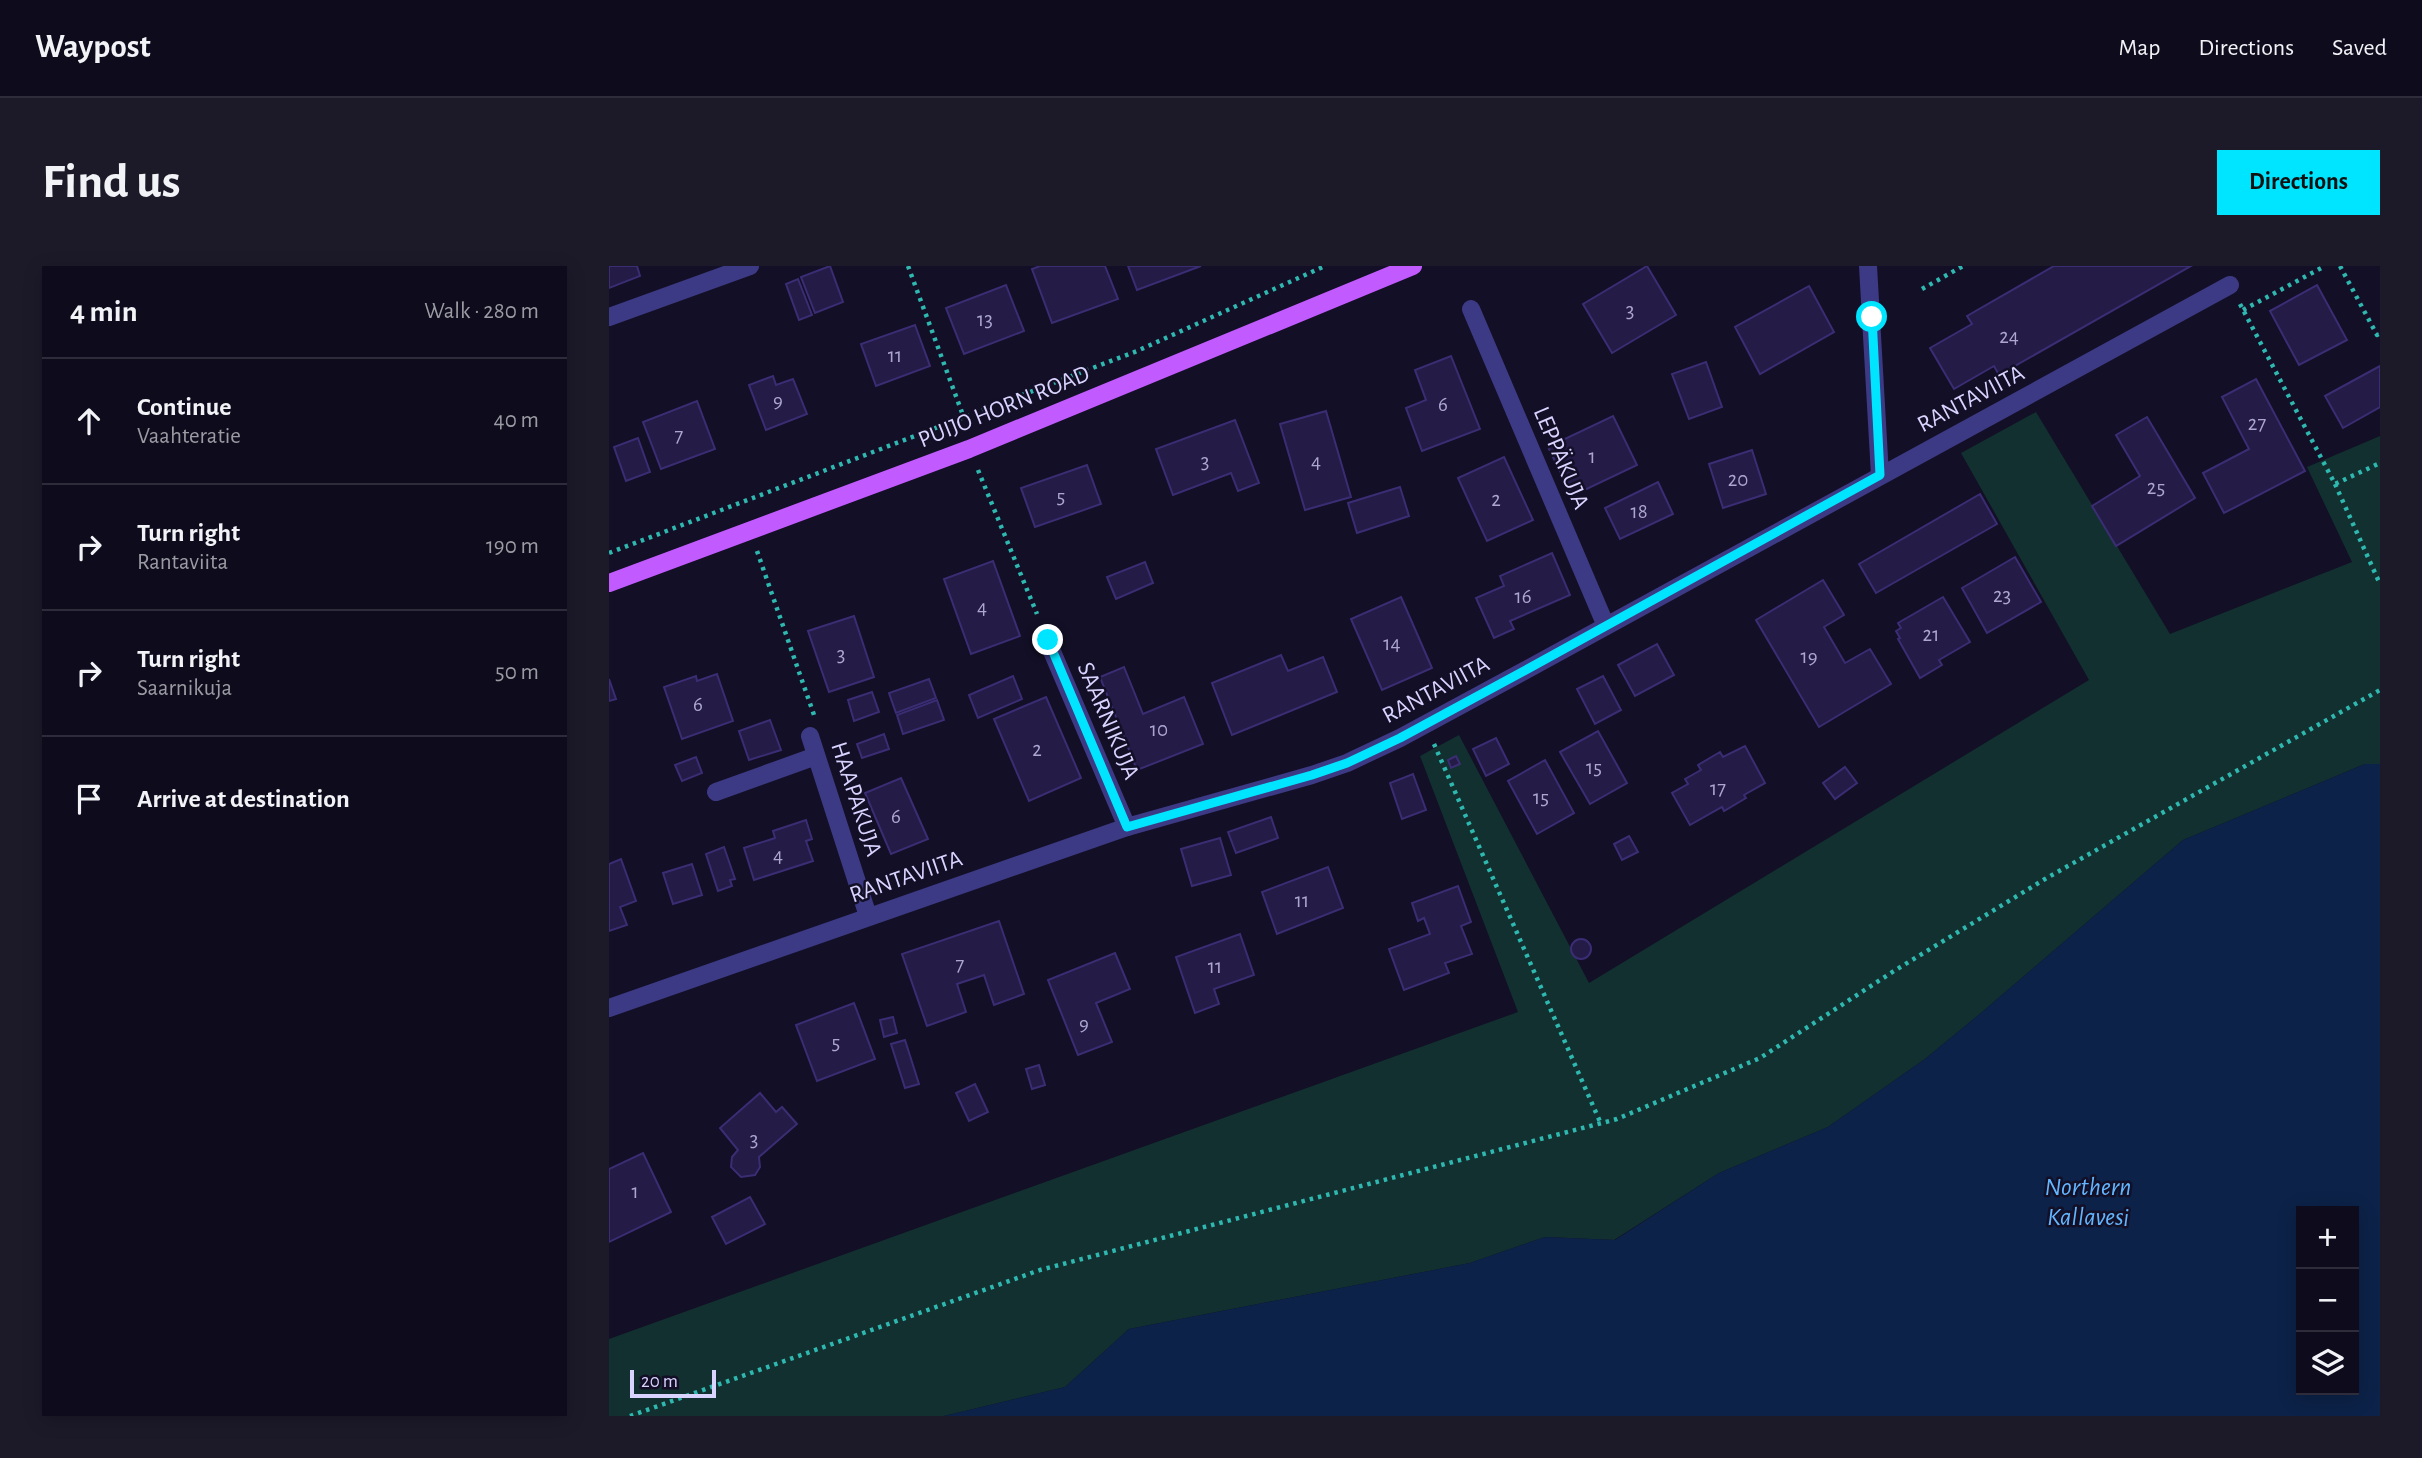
<!DOCTYPE html>
<meta charset="utf-8">
<style>
body{margin:0;font-family:"Alegreya Sans",sans-serif;background:#1c1929;color:#f1f3f6}
.controls{position:absolute;right:21px;bottom:21px;display:grid;overflow:hidden;border-radius:0px;box-shadow:0 4px 18px #0003}
.controls button{width:63px;height:63px;display:grid;place-items:center;padding:0;border:0;border-bottom:2px solid #2e2b3b;background:#0e0b1c;color:#f1f3f6;font:35px sans-serif}
.scale{position:absolute;left:21px;bottom:18px;width:86px;box-sizing:border-box;padding-left:7px;border:4px solid #d9d4ff;border-top:0;font-size:19px;line-height:24px;white-space:nowrap;color:#d9d4ff;-webkit-text-stroke:5px #130f26;paint-order:stroke}
.stop{position:absolute;width:21px;height:21px;margin:-16px;border:5px solid #00e5ff;border-radius:50%;background:#fff}
.stop.end{background:#00e5ff;border-color:#fff;box-shadow:0 2px 7px #0008}
.list{margin:0;padding:0;list-style:none}
h2{display:flex;justify-content:space-between;align-items:center;height:91px;margin:0;padding:0 28px;font-size:30px}
h2 small{font-size:23px;font-weight:400;color:#9b9ba3}
.list li{display:grid;grid-template-columns:46px 1fr auto;gap:21px;align-items:center;box-sizing:border-box;height:126px;padding:0 28px;border-top:2px solid #2e2b3b}
.list b{display:block;font-size:26px;white-space:nowrap}
.list p{margin:0;font-size:23px;white-space:nowrap;color:#9b9ba3}
.list em{font-size:23px;font-style:normal;color:#9b9ba3}
.icon{flex:none;width:38px;height:38px;fill:none;stroke:currentColor;stroke-width:2;stroke-linecap:round;stroke-linejoin:round}
.map{position:relative;flex:none;width:1771px;height:1150px;overflow:hidden;border-radius:0px}
header{display:flex;align-items:center;gap:42px;box-sizing:border-box;height:98px;padding:0 35px;background:#0e0b1c;border-bottom:2px solid #2e2b3b}
header strong{font-size:33px}
nav{display:flex;gap:38px;margin-inline-start:auto;font-size:24px}
.intro{display:flex;align-items:center;justify-content:space-between;box-sizing:border-box;height:168px;padding:0 42px}
h1{margin:0;font-size:49px}
.button{padding:18px 32px;border-radius:0px;background:#00e5ff;color:#111;font-size:24px;font-weight:700}
main{display:flex;gap:42px;padding:0 42px}
aside{flex:1;background:#0e0b1c;border-radius:0px;box-shadow:0 4px 18px #0003}
.map>svg:first-child{display:block}
.green{fill:#12302f}
.water{fill:#0c2248;fill-rule:evenodd}
.building{fill:#241b47;stroke:#3b2d73;stroke-width:2}
.lines{fill:none;stroke-linecap:round;stroke-linejoin:round}
.path{stroke:#2fb8b0;stroke-width:4.5;stroke-dasharray:3.5 5;stroke-linecap:butt}
.minor{stroke:#3d3a85;stroke-width:18}
.major{stroke:#c25bff;stroke-width:18}
.route{stroke:#00e5ff;stroke-width:9}
.labels{text-anchor:middle;dominant-baseline:central;stroke-width:5;stroke-linejoin:round;paint-order:stroke}
.number-label{font-size:21px;fill:#aca6d1}
.street-label{font-size:24px;fill:#d9d4ff;stroke:#130f26}
.water-label{font-size:26px;font-style:italic;fill:#62b6ff;stroke:#130f26}
</style>
<header>
<strong>Waypost</strong>
<nav><a>Map</a><a>Directions</a><a>Saved</a></nav>
</header>
<div class="intro"><h1>Find us</h1><a class="button">Directions</a></div>
<main>
<aside>
<h2>4 min<small>Walk · 280 m</small></h2>
<ul class="list">
<li><svg class="icon" aria-label="ahead" viewBox="0 0 24 24"><path d="M12 20V5M6 11l6-6 6 6"/></svg><div><b>Continue</b><p>Vaahteratie</p></div><em>40 m</em></li>
<li><svg class="icon" aria-label="right" viewBox="0 0 24 24"><path d="M7 20v-9h11M14 6l5 5-5 5"/></svg><div><b>Turn right</b><p>Rantaviita</p></div><em>190 m</em></li>
<li><svg class="icon" aria-label="right" viewBox="0 0 24 24"><path d="M7 20v-9h11M14 6l5 5-5 5"/></svg><div><b>Turn right</b><p>Saarnikuja</p></div><em>50 m</em></li>
<li><svg class="icon" aria-label="arrive" viewBox="0 0 24 24"><path d="M6 21V4h12l-3 4 3 4H6"/></svg><div><b>Arrive at destination</b></div></li>
</ul>
</aside>
<div class="map">
<svg width="1771" height="1150" viewBox="0 0 1771 1150">
<rect width="100%" height="100%" fill="#130f26"/>
<!-- green -->
<path class="green" d="M1427,146L1561,368L1743,296L1698,201L1771,170V498H1756L1574,574L1372,747L1316,793L1219,861L1110,907L1005,974L936,971L861,997L520,1063L456,1121L335,1150H0V1073L909,746L811,490L850,469L980,717L1480,414L1352,187Z"/>
<!-- water -->
<path class="water" d="M1756,498H1771V1150H335L456,1121L520,1063L861,997L936,971L1006,974L1110,907L1219,861L1316,793L1372,747L1574,574ZM1745,945V1124H1692V945Z"/>
<!-- building -->
<g class="building">
<path d="M0,0H28L31,10L0,22Z"/>
<path d="M221,0L234,36L206,47L192,11Z"/>
<path d="M431,0H496L509,33L443,57L423,3Z"/>
<path d="M519,0H592L528,24Z"/>
<path d="M1038,0L1067,49L1003,87L974,38Z"/>
<path d="M1445,0H1582L1390,109L1385,100L1345,123L1321,82L1363,58L1358,50Z"/>
<path d="M189,13L203,49L190,54L177,18Z"/>
<path d="M397,19L415,65L355,88L337,42Z"/>
<path d="M1708,19L1738,74L1690,99L1661,45Z"/>
<path d="M1200,20L1225,66L1151,108L1126,61Z"/>
<path d="M306,59L321,100L267,120L252,78Z"/>
<path d="M842,90L871,163L813,185L797,142L817,134L806,104Z"/>
<path d="M1097,96L1113,141L1080,153L1063,108Z"/>
<path d="M1771,100V141L1734,162L1716,130Z"/>
<path d="M164,110L167,119L184,113L198,148L157,164L140,119Z"/>
<path d="M1647,113L1696,205L1615,247L1594,207L1640,183L1613,131Z"/>
<path d="M88,135L106,183L52,203L34,156Z"/>
<path d="M717,145L742,231L696,244L671,158Z"/>
<path d="M1004,150L1028,199L963,230L939,181Z"/>
<path d="M1538,151L1586,232L1507,280L1483,240L1531,210L1507,169Z"/>
<path d="M626,154L650,217L629,225L622,207L564,229L547,183Z"/>
<path d="M29,172L41,206L17,215L5,181Z"/>
<path d="M1143,184L1157,228L1114,242L1100,198Z"/>
<path d="M895,191L924,254L878,275L849,212Z"/>
<path d="M478,199L492,238L426,261L412,222Z"/>
<path d="M1049,216L1064,248L1011,273L996,242Z"/>
<path d="M791,221L800,250L748,267L739,237Z"/>
<path d="M1371,228L1388,258L1267,327L1250,298Z"/>
<path d="M943,287L961,329L901,355L905,363L885,372L867,332L895,320L891,310Z"/>
<path d="M1406,291L1432,336L1378,367L1353,322Z"/>
<path d="M384,295L411,370L362,388L335,313Z"/>
<path d="M536,296L544,317L507,333L498,311Z"/>
<path d="M1214,314L1235,349L1215,361L1236,397L1261,383L1282,418L1210,461L1147,354Z"/>
<path d="M792,331L823,402L773,424L742,353Z"/>
<path d="M1334,331L1361,376L1330,394L1333,399L1311,412L1289,373L1291,372L1287,365L1292,362L1289,357Z"/>
<path d="M245,350L265,411L220,426L199,365Z"/>
<path d="M1048,378L1065,409L1026,430L1009,399Z"/>
<path d="M672,389L679,405L714,391L728,426L623,469L603,417Z"/>
<path d="M515,401L534,448L575,431L594,478L528,504L491,411Z"/>
<path d="M108,408L124,455L73,473L55,421L87,410L88,415Z"/>
<path d="M404,410L413,433L369,452L360,429Z"/>
<path d="M994,410L1012,444L986,458L968,423Z"/>
<path d="M0,413L7,433L0,435Z"/>
<path d="M320,413L327,432L287,447L280,427Z"/>
<path d="M263,426L270,446L245,455L239,434Z"/>
<path d="M437,431L472,512L420,535L385,453Z"/>
<path d="M328,434L335,454L294,468L288,449Z"/>
<path d="M161,454L172,484L140,494L130,465Z"/>
<path d="M989,465L1018,517L981,538L951,486Z"/>
<path d="M275,468L280,483L253,492L248,478Z"/>
<path d="M887,472L900,498L877,510L864,483Z"/>
<path d="M1136,480L1156,517L1135,529L1137,532L1115,545L1113,541L1081,559L1063,527L1079,518L1076,513L1092,504L1089,499L1111,486L1114,491Z"/>
<path d="M847,490L851,498L842,502L839,494Z"/>
<path d="M87,491L93,507L73,515L66,499Z"/>
<path d="M936,494L965,547L928,568L899,515Z"/>
<path d="M1236,501L1248,517L1226,533L1214,517Z"/>
<path d="M804,508L817,544L793,553L781,517Z"/>
<path d="M292,512L319,573L282,588L256,527Z"/>
<path d="M662,551L669,572L627,587L619,566Z"/>
<path d="M197,554L203,573L197,575L204,595L145,614L135,582L166,572L164,565Z"/>
<path d="M1020,570L1029,586L1013,594L1005,578Z"/>
<path d="M611,572L622,609L583,620L572,583Z"/>
<path d="M115,581L126,613L121,614L123,620L109,625L97,588Z"/>
<path d="M12,593L27,635L11,641L18,659L0,665V598Z"/>
<path d="M83,598L93,629L64,638L54,607Z"/>
<path d="M719,601L734,642L668,668L653,626Z"/>
<path d="M849,620L862,656L852,660L863,688L836,697L840,707L795,724L780,683L821,668L815,652L809,655L803,637Z"/>
<path d="M390,655L415,728L385,739L375,709L348,718L357,746L318,760L293,688Z"/>
<path d="M631,668L645,709L605,723L610,738L586,747L567,691Z"/>
<circle cx="972" cy="683" r="10"/>
<path d="M506,687L521,723L487,737L503,776L469,789L439,714Z"/>
<path d="M245,737L266,793L208,815L187,759Z"/>
<path d="M284,751L288,767L275,771L271,754Z"/>
<path d="M296,774L310,818L296,822L282,778Z"/>
<path d="M430,799L436,819L423,823L417,803Z"/>
<path d="M366,818L379,846L360,855L347,827Z"/>
<path d="M151,827L167,846L173,841L188,858L150,891L151,901L146,909L132,911L122,901L123,891L129,884L111,862Z"/>
<path d="M34,887L62,946L0,976V903Z"/>
<path d="M141,931L156,958L117,978L103,951Z"/>
</g>
<g class="lines">
<!-- path -->
<g class="path">
<path d="M299,0L355,152"/>
<path d="M1731,0L1768,69L1771,67"/>
<path d="M1313,23L1354,0"/>
<path d="M1631,38L1726,218L1771,197"/>
<path d="M1634,44L1716,0"/>
<path d="M369,204L428,348"/>
<path d="M1726,218L1771,318"/>
<path d="M148,285L205,449"/>
<path d="M0,287L528,85L716,0"/>
<path d="M825,478L992,858"/>
<path d="M21,1150L431,1004L1008,853L1151,792L1285,705L1436,613L1771,424"/>
</g>
<!-- minor -->
<g class="minor">
<path d="M1259,0L1271,209"/>
<path d="M862,43L997,360"/>
<path d="M0,51L141,0"/>
<path d="M436,369L518,561"/>
<path d="M201,470L259,650"/>
<path d="M107,526L207,490"/>
<path d="M0,742L518,561L703,509L738,497L791,472L915,405L1621,19"/>
</g>
<!-- major -->
<path class="major" d="M0,317L360,183L804,0"/>
</g>
<g class="lines">
<!-- route -->
<path class="route" d="M439,374L518,561L703,509L738,497L791,472L915,405L1271,209L1263,51"/>
</g>
<g class="labels">
<!-- number labels -->
<g class="number-label">
<text x="1021" y="44">3</text>
<text x="376" y="53">13</text>
<text x="1400" y="70">24</text>
<text x="286" y="89">11</text>
<text x="169" y="134">9</text>
<text x="834" y="138">6</text>
<text x="1648" y="157">27</text>
<text x="70" y="169">7</text>
<text x="983" y="190">1</text>
<text x="596" y="195">3</text>
<text x="707" y="195">4</text>
<text x="1129" y="213">20</text>
<text x="1547" y="221">25</text>
<text x="452" y="230">5</text>
<text x="887" y="233">2</text>
<text x="1030" y="245">18</text>
<text x="1393" y="329">23</text>
<text x="914" y="330">16</text>
<text x="373" y="341">4</text>
<text x="1322" y="368">21</text>
<text x="783" y="377">14</text>
<text x="232" y="388">3</text>
<text x="1200" y="390">19</text>
<text x="89" y="438">6</text>
<text x="550" y="463">10</text>
<text x="428" y="483">2</text>
<text x="985" y="501">15</text>
<text x="1109" y="522">17</text>
<text x="932" y="531">15</text>
<text x="287" y="550">6</text>
<text x="169" y="589">4</text>
<text x="693" y="634">11</text>
<text x="351" y="698">7</text>
<text x="606" y="700">11</text>
<text x="475" y="757">9</text>
<text x="227" y="776">5</text>
<text x="145" y="873">3</text>
<text x="26" y="925">1</text>
</g>
<!-- street labels -->
<g class="street-label">
<text transform="translate(1362 133) rotate(-28)">RANTAVIITA</text>
<text transform="translate(395 141) rotate(-22)">PUIJO HORN ROAD</text>
<text transform="translate(952 192) rotate(67)">LEPPÄKUJA</text>
<text transform="translate(827 424) rotate(-28)">RANTAVIITA</text>
<text transform="translate(499 455) rotate(67)">SAARNIKUJA</text>
<text transform="translate(247 533) rotate(72)">HAAPAKUJA</text>
<text transform="translate(297 611) rotate(-19)">RANTAVIITA</text>
</g>
<!-- water labels -->
<g class="water-label">
<text x="1479" y="921">Northern<tspan x="1479" dy="30">Kallavesi</tspan></text>
</g>
</g>
</svg>
<div class="controls">
<button>+</button>
<button>−</button>
<button><svg class="icon" aria-label="layers" viewBox="0 0 24 24"><path d="M12 4l9 5-9 5-9-5zM3 14l9 5 9-5"/></svg></button>
</div>
<div class="scale">20 m</div>
<div class="stop" style="left:1263px;top:51px"></div>
<div class="stop end" style="left:439px;top:374px"></div>
</div>
</main>
